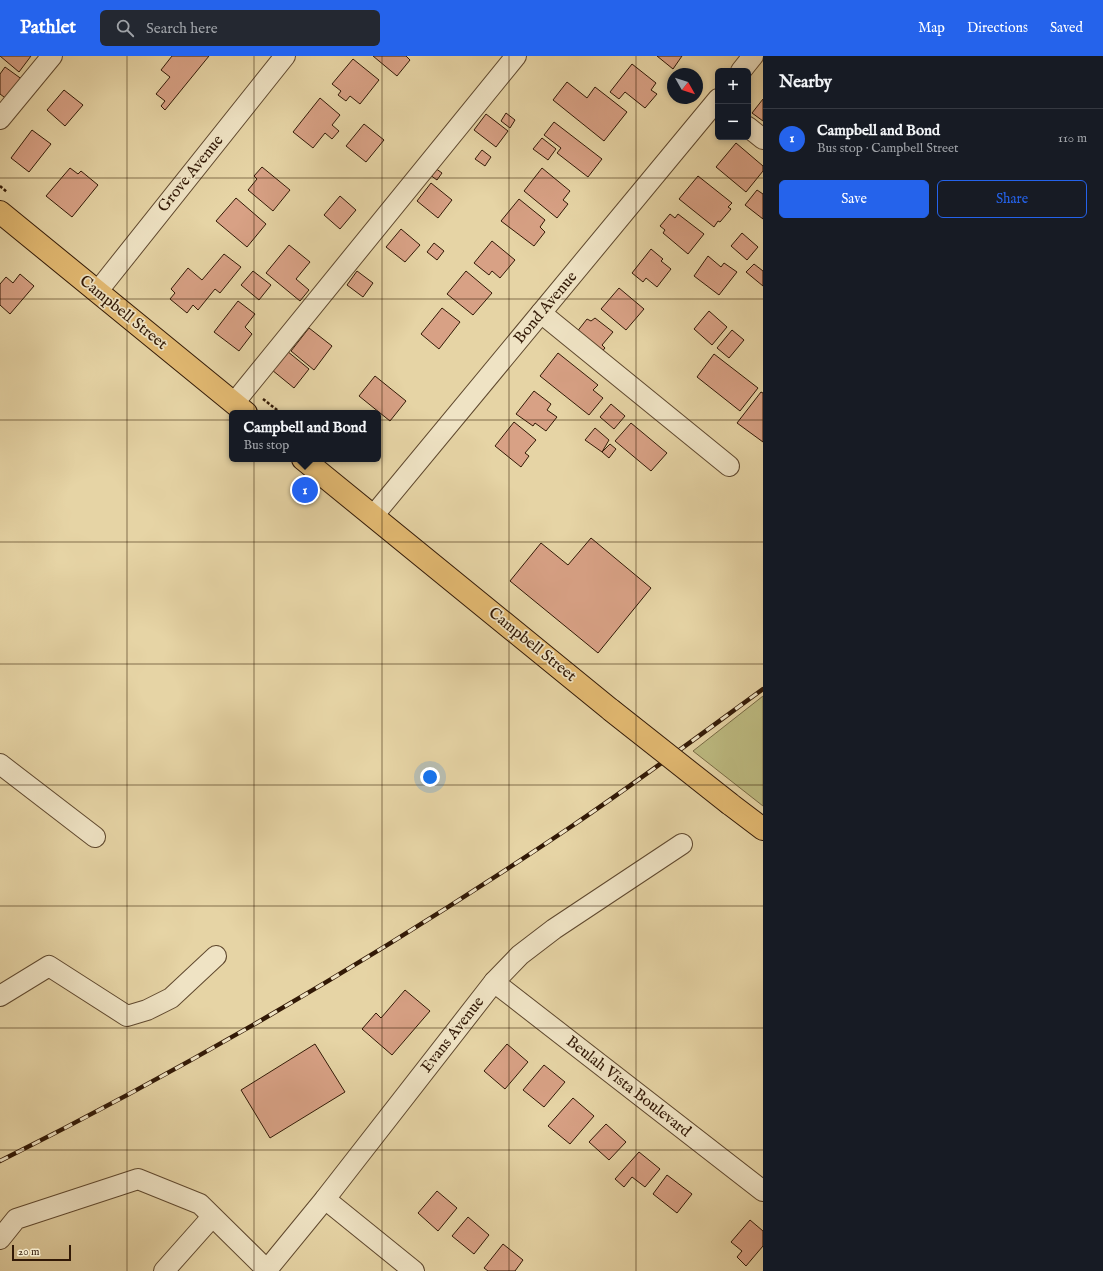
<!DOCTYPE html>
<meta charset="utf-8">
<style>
body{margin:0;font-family:"IM FELL English",serif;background:#242831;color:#f1f3f6}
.controls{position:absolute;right:12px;top:12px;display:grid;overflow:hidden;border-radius:6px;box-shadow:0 2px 6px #0003}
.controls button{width:36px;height:36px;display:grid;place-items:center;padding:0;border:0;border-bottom:1px solid #363941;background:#171b24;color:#f1f3f6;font:20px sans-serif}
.compass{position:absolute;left:667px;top:12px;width:36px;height:36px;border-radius:50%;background:#171b24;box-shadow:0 2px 6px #0003;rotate:129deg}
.scale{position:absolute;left:12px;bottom:10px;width:59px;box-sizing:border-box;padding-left:4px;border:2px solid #321906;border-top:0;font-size:11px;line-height:14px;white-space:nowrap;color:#321906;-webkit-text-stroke:3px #efe3c4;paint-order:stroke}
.you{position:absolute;left:430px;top:721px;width:14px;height:14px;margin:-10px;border:3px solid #fff;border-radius:50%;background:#1a73e8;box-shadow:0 0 0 6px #1a73e833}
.badge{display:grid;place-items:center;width:26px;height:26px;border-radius:50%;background:#2563eb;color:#fff;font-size:13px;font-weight:700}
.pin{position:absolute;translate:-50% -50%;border:2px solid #fff;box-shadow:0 1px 4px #0006}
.popup{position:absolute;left:229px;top:354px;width:152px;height:52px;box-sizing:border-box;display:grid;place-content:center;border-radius:6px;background:#171b24;filter:drop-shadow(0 1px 3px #0005);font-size:13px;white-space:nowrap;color:#9ea1a6}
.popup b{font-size:15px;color:#f1f3f6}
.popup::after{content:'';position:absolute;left:50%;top:100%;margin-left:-8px;border:8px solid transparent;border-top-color:#171b24}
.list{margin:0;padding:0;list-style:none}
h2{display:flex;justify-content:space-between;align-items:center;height:52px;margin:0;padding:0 16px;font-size:17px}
h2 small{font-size:13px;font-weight:400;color:#9ea1a6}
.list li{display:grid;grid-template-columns:26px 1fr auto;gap:12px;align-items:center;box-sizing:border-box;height:60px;padding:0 16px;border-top:1px solid #363941}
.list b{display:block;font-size:15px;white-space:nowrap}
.list p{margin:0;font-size:13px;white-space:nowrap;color:#9ea1a6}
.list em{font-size:13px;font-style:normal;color:#9ea1a6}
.actions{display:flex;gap:8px;padding:12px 16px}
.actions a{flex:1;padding:9px 0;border:1px solid #2563eb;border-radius:6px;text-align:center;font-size:14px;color:#2563eb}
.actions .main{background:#2563eb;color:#fff}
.icon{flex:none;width:22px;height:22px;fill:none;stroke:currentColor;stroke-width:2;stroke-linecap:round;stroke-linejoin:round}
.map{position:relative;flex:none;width:763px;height:1215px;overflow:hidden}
header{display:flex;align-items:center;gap:24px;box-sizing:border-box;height:56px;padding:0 20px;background:#2563eb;color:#fff}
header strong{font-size:19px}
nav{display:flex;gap:22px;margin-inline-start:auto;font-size:14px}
.search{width:280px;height:36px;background:#242831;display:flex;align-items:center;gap:10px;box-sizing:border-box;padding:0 14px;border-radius:6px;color:#9ea1a6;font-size:15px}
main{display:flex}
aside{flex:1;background:#171b24}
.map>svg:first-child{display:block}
.green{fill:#bdbb81;stroke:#786a44}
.building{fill:#d8a185;stroke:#321906}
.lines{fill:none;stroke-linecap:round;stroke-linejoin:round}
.minor-casing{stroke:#5f482e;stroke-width:22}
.major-casing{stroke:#321906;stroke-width:24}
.path{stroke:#321906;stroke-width:2.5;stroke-dasharray:3 2;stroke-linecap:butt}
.minor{stroke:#efe3c4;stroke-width:20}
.major{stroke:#e3ba72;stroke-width:22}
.rail-casing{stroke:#321906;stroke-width:4.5}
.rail{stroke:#efe3c4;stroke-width:3;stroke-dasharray:9;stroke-linecap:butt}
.major-bridge-casing{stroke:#321906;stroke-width:24;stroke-linecap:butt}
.major-bridge{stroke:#e3ba72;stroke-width:22}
.grid{fill:none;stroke:#321906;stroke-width:1;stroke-opacity:0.55}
.labels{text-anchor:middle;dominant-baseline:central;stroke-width:3.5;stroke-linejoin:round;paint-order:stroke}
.street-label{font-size:16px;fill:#321906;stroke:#efe3c4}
</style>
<header>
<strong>Pathlet</strong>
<div class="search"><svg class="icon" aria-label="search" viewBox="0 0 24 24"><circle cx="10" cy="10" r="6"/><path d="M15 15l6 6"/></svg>Search here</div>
<nav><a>Map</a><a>Directions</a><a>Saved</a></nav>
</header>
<main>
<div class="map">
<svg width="763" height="1215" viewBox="0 0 763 1215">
<rect width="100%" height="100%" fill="#e6d4a5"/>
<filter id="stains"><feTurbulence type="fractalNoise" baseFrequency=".005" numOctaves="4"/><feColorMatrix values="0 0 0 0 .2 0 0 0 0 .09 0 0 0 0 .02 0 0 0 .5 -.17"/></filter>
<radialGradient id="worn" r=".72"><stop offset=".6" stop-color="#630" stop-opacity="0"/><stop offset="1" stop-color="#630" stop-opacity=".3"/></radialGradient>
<!-- green -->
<path class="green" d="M763,640V750L693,695Z"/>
<!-- building -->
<g class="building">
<path d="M0,0H31L19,16Z"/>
<path d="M172,0H209L165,54L161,50L165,45L156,38L170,21L161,14Z"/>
<path d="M373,0H406L410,4L397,20Z"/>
<path d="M657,0H682L673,13Z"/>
<path d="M353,3L379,24L360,48L350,40L346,45L338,39L341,35L332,28Z"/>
<path d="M632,8L656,27L651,34L657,38L645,52L625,36L619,43L610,36Z"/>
<path d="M5,11L23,24L8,44L0,38V18Z"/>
<path d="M567,26L587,42L595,31L627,56L604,85L553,44Z"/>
<path d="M64,34L83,49L65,70L47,54Z"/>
<path d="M320,42L340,59L332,69L339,75L332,83L325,77L313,92L293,76Z"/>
<path d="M763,43V65L752,57Z"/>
<path d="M506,57L515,64L510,72L501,65Z"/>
<path d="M486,58L508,75L496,91L474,74Z"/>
<path d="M554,66L602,103L588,121L557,97L561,92L544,79Z"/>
<path d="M364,68L384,84L366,106L346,90Z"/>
<path d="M32,74L51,88L29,116L11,102Z"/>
<path d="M542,82L556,93L548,104L533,93Z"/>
<path d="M736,87L763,110V115L746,136L716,111Z"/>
<path d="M482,94L491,101L485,110L475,103Z"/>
<path d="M262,111L290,134L273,155L248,134L257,123L254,120Z"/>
<path d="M70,112L78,118L81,115L98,129L72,161L46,140Z"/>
<path d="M435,112L442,117L437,124L430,119Z"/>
<path d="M542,112L570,135L563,144L568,148L557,162L524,135Z"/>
<path d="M698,120L732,147L728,151L731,153L720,166L718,165L714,171L679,143Z"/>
<path d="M431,127L452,144L438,162L417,145Z"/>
<path d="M757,134L763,138V163L745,149Z"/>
<path d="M340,140L356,154L340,173L324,159Z"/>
<path d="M236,142L266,168L247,191L216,165Z"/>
<path d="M519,143L545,164L540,171L545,176L534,190L501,165Z"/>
<path d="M670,158L675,162L678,158L704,178L688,198L663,177L665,174L660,170Z"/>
<path d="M401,173L420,189L405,206L386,191Z"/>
<path d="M742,177L758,191L747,204L731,190Z"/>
<path d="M492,185L515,204L500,222L492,215L489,219L474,207Z"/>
<path d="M434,187L444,195L437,204L427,196Z"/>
<path d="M289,189L310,206L296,223L309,234L300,245L266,217Z"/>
<path d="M651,193L663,203L661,205L671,213L657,231L646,222L643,226L632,217Z"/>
<path d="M224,198L241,211L220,237L215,233L198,254L193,249L187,257L170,243L175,237L171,233L188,212L202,224Z"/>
<path d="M708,200L721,211L724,207L737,216L719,239L694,220Z"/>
<path d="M754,208L763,215V230L746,216Z"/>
<path d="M253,215L271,229L259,244L241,229Z"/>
<path d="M357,215L373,227L363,241L347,229Z"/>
<path d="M466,215L492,237L473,259L447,238Z"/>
<path d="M20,218L34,230L10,258L0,249V228L6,221L13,227Z"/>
<path d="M619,232L644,253L626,274L601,253Z"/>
<path d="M238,245L255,258L245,271L252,278L239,295L214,276Z"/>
<path d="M442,252L460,266L439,293L421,278Z"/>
<path d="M709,255L727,271L712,289L694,273Z"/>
<path d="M595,262L613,276L602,289L605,292L598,300L576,277L587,263L591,265Z"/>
<path d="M309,272L332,290L314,314L291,295Z"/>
<path d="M732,274L744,284L729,302L717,292Z"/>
<path d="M287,295L309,313L294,332L272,314Z"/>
<path d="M558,297L598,329L593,334L603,342L589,359L540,320Z"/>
<path d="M714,298L758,332L740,355L697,321Z"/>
<path d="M375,320L406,345L390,365L359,340Z"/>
<path d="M534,335L551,348L547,354L557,361L546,375L535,367L533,370L516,358Z"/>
<path d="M761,336L763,337V386L737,367Z"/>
<path d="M611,348L625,360L614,373L600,361Z"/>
<path d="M514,366L536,384L525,397L529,400L521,411L495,390Z"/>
<path d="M631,367L667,397L651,415L615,385Z"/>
<path d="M595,372L609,384L602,396L585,384Z"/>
<path d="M610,388L616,393L609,402L602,396Z"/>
<path d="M591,482L651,532L598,597L510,525L541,487L568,509Z"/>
<path d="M405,934L430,955L392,999L362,973L376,957L381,962Z"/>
<path d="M315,988L345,1036L270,1082L241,1034Z"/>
<path d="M507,988L528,1006L505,1033L484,1015Z"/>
<path d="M544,1009L565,1026L544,1051L523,1034Z"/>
<path d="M573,1042L594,1060L570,1088L548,1070Z"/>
<path d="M606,1068L626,1086L609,1104L589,1086Z"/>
<path d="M639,1096L660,1113L645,1131L632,1121L624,1131L615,1123Z"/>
<path d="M667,1119L692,1138L677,1157L653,1138Z"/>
<path d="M437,1135L457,1152L438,1175L418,1157Z"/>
<path d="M468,1161L489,1179L474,1198L452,1180Z"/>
<path d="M750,1164L763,1175V1190L746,1210L737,1201L742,1195L731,1186Z"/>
<path d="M503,1188L523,1204L515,1215H488L484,1212Z"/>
</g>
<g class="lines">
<defs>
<g id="minor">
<path d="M741,15L753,0"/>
<path d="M0,63L52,0"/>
<path d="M748,71L763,83"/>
<path d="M97,236L285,0"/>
<path d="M541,257L729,410"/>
<path d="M234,347L516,0"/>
<path d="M373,460L718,43"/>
<path d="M0,708L95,781"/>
<path d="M494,926L763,1135"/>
<path d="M0,940L49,910L127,960L147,954L171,942L216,900"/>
<path d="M325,1143L414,1215"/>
<path d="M0,1183L16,1163L138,1123L200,1148L267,1214"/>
<path d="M164,1215L212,1161"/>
<path d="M266,1215L325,1143L494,926L520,899L554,873L682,788"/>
</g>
<g id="major">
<path d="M0,156L246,357"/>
<path d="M303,403L611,654"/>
<path d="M730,748L763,773"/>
</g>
</defs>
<!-- minor casing -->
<use href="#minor" class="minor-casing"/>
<!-- major casing -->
<use href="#major" class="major-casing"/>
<!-- path -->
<g class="path">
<path d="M0,130L7,136"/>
<path d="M263,343L281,357"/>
</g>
<!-- minor -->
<use href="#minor" class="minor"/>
<!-- major -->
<use href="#major" class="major"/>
<defs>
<path id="rail" d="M0,1105C198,1006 389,893 572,770C637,726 700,679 763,633"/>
</defs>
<!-- rail casing -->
<use href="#rail" class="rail-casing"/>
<!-- rail -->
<use href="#rail" class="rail"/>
<defs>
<path id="major-bridge" d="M611,654L730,748"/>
</defs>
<!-- major-bridge casing -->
<use href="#major-bridge" class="major-bridge-casing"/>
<!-- major-bridge -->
<use href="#major-bridge" class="major-bridge"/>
</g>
<!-- grid -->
<path class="grid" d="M127,0V1215M254,0V1215M382,0V1215M509,0V1215M636,0V1215M0,122H763M0,243H763M0,364H763M0,486H763M0,608H763M0,729H763M0,850H763M0,972H763M0,1094H763"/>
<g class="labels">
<!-- street labels -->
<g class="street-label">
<text transform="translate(191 118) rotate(-51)">Grove Avenue</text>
<text transform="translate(546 252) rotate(-50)">Bond Avenue</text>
<text transform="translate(123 257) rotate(39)">Campbell Street</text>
<text transform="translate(532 589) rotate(39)">Campbell Street</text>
<text transform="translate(453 979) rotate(-52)">Evans Avenue</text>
<text transform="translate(628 1031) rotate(38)">Beulah Vista Boulevard</text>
</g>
</g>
<rect width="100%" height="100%" filter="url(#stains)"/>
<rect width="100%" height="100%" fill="url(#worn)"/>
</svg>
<div class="controls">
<button>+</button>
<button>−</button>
</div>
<svg class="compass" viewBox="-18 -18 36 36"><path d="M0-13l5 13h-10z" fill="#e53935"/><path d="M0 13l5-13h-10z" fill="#9ea1a6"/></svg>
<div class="scale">20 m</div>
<div class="you"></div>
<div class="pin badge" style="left:305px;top:434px">1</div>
<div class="popup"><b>Campbell and Bond</b>Bus stop</div>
</div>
<aside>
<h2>Nearby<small></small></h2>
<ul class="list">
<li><span class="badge">1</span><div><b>Campbell and Bond</b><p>Bus stop · Campbell Street</p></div><em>110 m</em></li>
</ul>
<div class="actions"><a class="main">Save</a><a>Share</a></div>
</aside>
</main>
